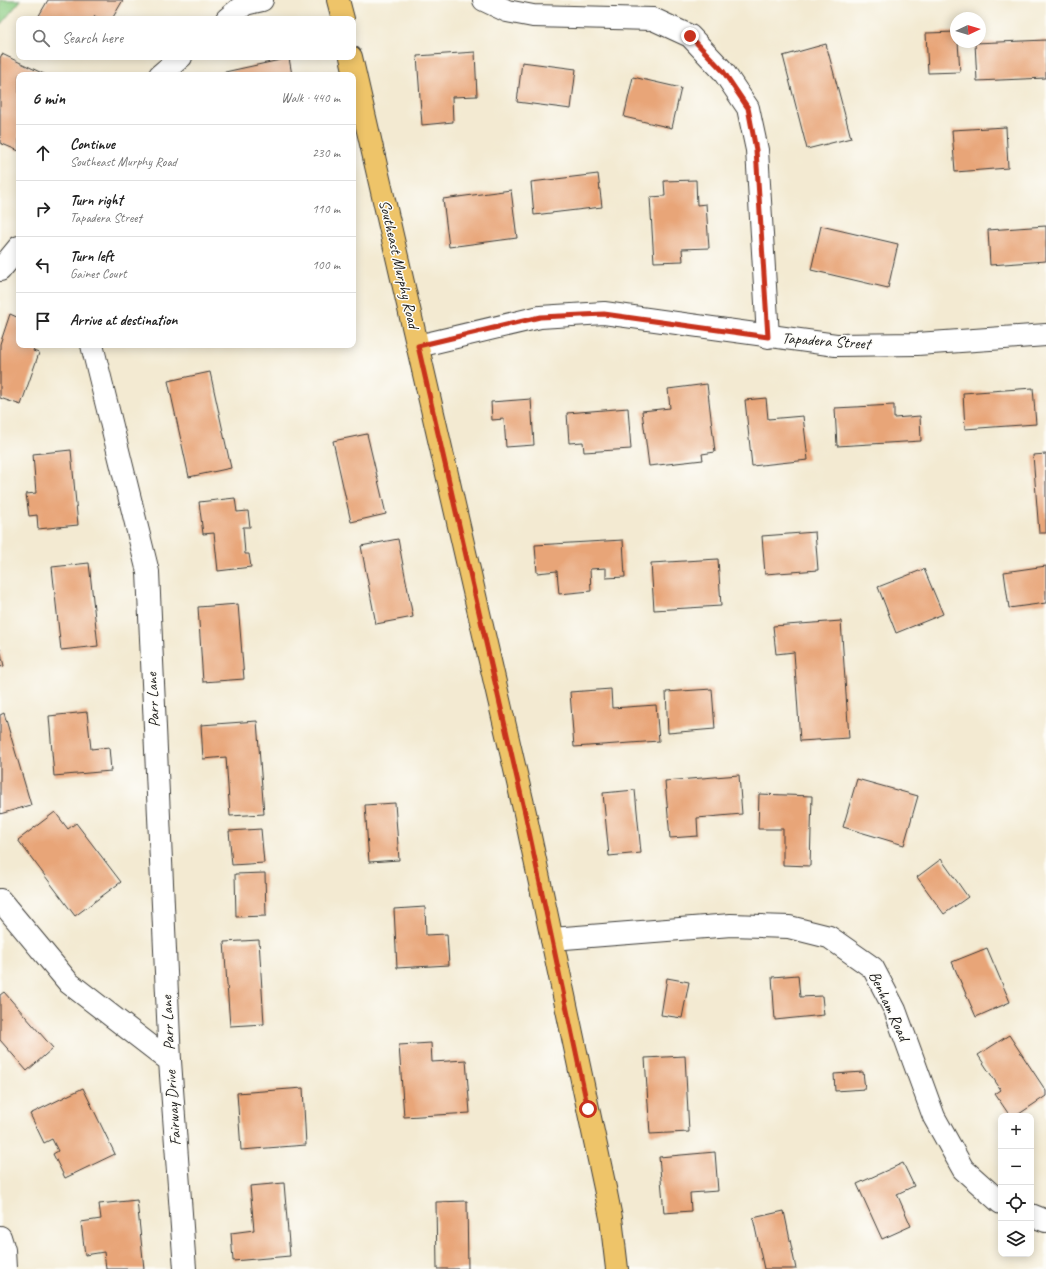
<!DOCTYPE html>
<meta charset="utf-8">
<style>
body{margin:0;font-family:Caveat,sans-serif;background:#f6f6f6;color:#222}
.controls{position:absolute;right:12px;bottom:12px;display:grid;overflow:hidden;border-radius:8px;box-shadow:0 2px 10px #0003}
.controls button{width:36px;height:36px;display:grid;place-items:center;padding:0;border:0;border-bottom:1px solid #e0e0e0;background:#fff;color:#222;font:20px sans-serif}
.compass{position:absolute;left:950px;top:12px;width:36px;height:36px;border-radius:50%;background:#fff;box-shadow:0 2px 10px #0003;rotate:86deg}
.stop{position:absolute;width:12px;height:12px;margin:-9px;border:3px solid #c8321e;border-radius:50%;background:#fff}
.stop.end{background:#c8321e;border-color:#fff;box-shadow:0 1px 4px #0008}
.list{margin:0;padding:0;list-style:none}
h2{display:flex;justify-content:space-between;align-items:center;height:52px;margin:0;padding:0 16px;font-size:17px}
h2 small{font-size:13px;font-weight:400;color:#767676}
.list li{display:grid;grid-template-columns:26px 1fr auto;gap:12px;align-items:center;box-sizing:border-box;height:56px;padding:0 16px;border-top:1px solid #e0e0e0}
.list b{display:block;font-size:15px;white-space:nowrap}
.list p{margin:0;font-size:13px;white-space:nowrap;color:#767676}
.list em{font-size:13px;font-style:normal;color:#767676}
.icon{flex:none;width:22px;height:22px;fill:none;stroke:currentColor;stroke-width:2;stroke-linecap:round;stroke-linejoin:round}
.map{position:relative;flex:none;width:1046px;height:1269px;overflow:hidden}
.search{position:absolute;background:#fff;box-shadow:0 2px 10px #0003;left:16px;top:16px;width:340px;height:44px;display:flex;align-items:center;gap:10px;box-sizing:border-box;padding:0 14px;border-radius:8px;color:#767676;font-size:15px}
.panel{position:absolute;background:#fff;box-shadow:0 2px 10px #0003;left:16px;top:72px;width:340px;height:276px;border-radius:8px}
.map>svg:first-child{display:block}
.green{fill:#8ccd84;stroke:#547450}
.building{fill:#e8a578}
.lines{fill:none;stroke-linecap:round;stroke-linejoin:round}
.minor-casing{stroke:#3c3b37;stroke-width:24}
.major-casing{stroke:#3c3b37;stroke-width:24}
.minor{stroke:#fff;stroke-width:22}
.major{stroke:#eec469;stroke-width:22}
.route{stroke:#c8321e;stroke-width:5}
.labels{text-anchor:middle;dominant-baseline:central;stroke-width:3;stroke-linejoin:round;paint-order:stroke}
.street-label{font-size:16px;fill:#1c1c1c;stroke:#fdfcf7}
</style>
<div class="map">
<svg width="1046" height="1269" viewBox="0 0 1046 1269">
<rect width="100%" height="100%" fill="#fdfcf7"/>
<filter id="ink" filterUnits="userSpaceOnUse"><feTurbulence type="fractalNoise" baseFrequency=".025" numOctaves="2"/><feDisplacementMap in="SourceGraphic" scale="8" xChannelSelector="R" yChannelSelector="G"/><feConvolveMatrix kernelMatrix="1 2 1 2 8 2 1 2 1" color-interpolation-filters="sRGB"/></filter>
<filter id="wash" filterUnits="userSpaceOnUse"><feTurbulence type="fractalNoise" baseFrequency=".012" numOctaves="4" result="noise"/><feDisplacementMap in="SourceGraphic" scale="16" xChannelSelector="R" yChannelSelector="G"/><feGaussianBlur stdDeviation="0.9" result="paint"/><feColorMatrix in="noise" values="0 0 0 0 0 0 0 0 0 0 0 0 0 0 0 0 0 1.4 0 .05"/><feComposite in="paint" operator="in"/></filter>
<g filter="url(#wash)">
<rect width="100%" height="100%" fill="#f3ead2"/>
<!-- green -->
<path class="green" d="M0,0H21L0,25Z"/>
<g id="blocks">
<!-- building -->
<g class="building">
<path d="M48,0H123L112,19H100L95,16L93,19H37Z"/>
<path d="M956,32V42H958L960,72L928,73L926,33Z"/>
<path d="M1046,40V78L977,81L975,43Z"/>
<path d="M826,44L851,138L807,149L783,56Z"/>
<path d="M475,52L477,96L452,97L453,122L422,125L417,56Z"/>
<path d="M2,54L46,75H19V151L0,143V58Z"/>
<path d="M289,58L292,75H216V74Z"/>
<path d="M522,62L576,69L571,109L517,102Z"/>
<path d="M633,77L681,88L672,128L624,117Z"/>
<path d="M1006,127L1008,168L955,172L952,130Z"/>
<path d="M598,174L602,207L534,215L531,182Z"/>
<path d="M696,180L697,205L706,204L709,248L682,249L683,261L654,262L650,197L665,196L664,181Z"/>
<path d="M511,190L517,238L449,247L443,199Z"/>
<path d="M821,226L898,244L888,288L811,270Z"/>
<path d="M1046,226V261L990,265L988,230Z"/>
<path d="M10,314L19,318V345H35L33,351L39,353L21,405L0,398V344Z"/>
<path d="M210,372L231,468L189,477L168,381Z"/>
<path d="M707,384L715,452L702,454L703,460L649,466L642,411L670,408L668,389Z"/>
<path d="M1033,388L1036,424L965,429L963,393Z"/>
<path d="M766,398L768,419L803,416L808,460L752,466L745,400Z"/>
<path d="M531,399L534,445L506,447L504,419L492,420L491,402Z"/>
<path d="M894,405V418L920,416L921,441L837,446L835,408Z"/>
<path d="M628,408L631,449L584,452L583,442L569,443L567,413Z"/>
<path d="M367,434L386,514L351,522L333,441Z"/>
<path d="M71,450L78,525L38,529L37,515L29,516L26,494L36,493L33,454Z"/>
<path d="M1046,454V533H1039L1033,455Z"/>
<path d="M235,498L237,512L248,511L250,527H243L245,554H249L251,567L218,571L214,533L203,534L199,502Z"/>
<path d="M815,532L818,570L765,574L762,536Z"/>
<path d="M398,539L413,617L376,624L361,546Z"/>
<path d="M623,540L625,577L606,578V568L590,569L591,591L559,594L557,571L537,573L535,545Z"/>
<path d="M718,559L721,606L654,610L651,563Z"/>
<path d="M89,563L98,646L61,650L52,567Z"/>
<path d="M1046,566V603L1009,608L1004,572Z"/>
<path d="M924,569L943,614L896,633L878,587Z"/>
<path d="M238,604L244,679L203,682L198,607Z"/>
<path d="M841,621L849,738L800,741L794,652L776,654L773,626Z"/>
<path d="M0,649L4,666L0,667Z"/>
<path d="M611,689L612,708L656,705L659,741L574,747L570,692Z"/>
<path d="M712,689L715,729L668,733L666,692Z"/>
<path d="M87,712L91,749L109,747L111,771L54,776L49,716Z"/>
<path d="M4,713L31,805L0,814V715Z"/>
<path d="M257,721L264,814L230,816L226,757L203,759L201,725Z"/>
<path d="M739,775L742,814L697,818L698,836L670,838L665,781Z"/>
<path d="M857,779L918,796L904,845L843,827Z"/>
<path d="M635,790L641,853L609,856L603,793Z"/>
<path d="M759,794L812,796L810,866L783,865V829H758Z"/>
<path d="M395,803L399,860L369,862L365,805Z"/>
<path d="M55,812L68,829L76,823L121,882L75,916L18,840Z"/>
<path d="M261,829L264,863L232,865L229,831Z"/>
<path d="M941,859L968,897L944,914L917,877Z"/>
<path d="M265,873L266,916L236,917L235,874Z"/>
<path d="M425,907L426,935L447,934L449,965L397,968L394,909Z"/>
<path d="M259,940L264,1024L230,1026L224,942Z"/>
<path d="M987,948L1010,1002L976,1017L952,962Z"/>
<path d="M798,975L800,997L822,996L824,1015L775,1020L772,977Z"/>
<path d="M667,978L689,982L682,1018L661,1015Z"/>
<path d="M4,992L53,1048L27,1071L0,1040V995Z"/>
<path d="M1009,1035L1046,1091V1096L1016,1116H1010L995,1094L1001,1090L978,1055Z"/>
<path d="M431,1043L432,1062L466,1060L470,1113L404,1117L399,1045Z"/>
<path d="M685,1056L689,1132L650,1134L645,1058Z"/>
<path d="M863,1072L865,1089L835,1091L834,1074Z"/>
<path d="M83,1088L115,1154L65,1178L53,1154L58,1151L52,1139L44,1143L30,1114Z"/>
<path d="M303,1088L306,1145L241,1150L237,1093Z"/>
<path d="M715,1152L718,1191L690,1193L691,1211L664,1213L659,1157Z"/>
<path d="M903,1163L914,1186L897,1194L911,1226L882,1239L857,1184Z"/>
<path d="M284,1183L290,1256L233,1261L231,1233L254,1230L250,1186Z"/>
<path d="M137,1200L144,1269H106L104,1252L85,1255L81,1222L101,1219L99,1204Z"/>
<path d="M467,1201L468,1269H437L436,1202Z"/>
<path d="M784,1211L796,1269H764L753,1218Z"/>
</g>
</g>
</g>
<g filter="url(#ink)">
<use href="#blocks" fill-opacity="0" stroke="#3c3b37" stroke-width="1"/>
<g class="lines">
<defs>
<g id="minor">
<path d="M484,0L507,11L533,16L653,19L690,36L723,71L748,108L757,150L768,337"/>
<path d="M227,19L245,4L262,0"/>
<path d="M160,75L181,57"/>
<path d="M0,270L19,247"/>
<path d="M92,345L148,572L170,1061"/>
<path d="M418,346L540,317L604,313L836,345L917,344L1046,335"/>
<path d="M0,900L69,983L170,1061L185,1269"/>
<path d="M552,939L731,925L789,927L829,937L873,968L895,1010L934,1117L963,1169L1001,1203"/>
<path d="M1031,1215L1046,1221"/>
<path d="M0,1237L4,1250L5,1269"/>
</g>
<g id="major">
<path d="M338,0L343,19"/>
<path d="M351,57L525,813L605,1188L611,1218L617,1269"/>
</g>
</defs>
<!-- minor casing -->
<use href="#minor" class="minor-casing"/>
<!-- major casing -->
<use href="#major" class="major-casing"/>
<!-- minor -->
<use href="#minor" class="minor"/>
<!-- major -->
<use href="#major" class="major"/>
</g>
</g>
<g class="lines" filter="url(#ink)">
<!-- route -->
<path class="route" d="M588,1109L525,813L418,346L540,317L604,314L768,337L756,150L748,108L723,71L690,36"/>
</g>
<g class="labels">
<!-- street labels -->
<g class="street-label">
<text transform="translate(399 264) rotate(77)">Southeast Murphy Road</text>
<text transform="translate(826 341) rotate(4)">Tapadera Street</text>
<text transform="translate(153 700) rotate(-93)">Parr Lane</text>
<text transform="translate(889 1006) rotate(65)">Benham Road</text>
<text transform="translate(168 1023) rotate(-93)">Parr Lane</text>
<text transform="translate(173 1108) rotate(-94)">Fairway Drive</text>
</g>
</g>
</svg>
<div class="controls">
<button>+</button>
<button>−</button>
<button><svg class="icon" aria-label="locate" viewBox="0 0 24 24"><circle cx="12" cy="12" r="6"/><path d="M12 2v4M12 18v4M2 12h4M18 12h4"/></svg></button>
<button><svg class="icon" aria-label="layers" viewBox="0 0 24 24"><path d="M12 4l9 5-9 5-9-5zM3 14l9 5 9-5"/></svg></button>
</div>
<svg class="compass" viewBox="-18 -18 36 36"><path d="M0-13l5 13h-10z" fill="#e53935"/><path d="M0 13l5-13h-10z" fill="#767676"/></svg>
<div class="stop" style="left:588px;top:1109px"></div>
<div class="stop end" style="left:690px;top:36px"></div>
<div class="search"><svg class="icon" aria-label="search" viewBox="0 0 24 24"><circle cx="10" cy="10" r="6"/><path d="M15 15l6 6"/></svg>Search here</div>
<section class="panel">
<h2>6 min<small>Walk · 440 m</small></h2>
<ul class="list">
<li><svg class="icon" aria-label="ahead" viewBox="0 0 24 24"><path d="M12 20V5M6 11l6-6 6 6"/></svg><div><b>Continue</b><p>Southeast Murphy Road</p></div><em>230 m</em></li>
<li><svg class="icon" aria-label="right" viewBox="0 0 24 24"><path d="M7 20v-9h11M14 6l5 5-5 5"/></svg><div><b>Turn right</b><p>Tapadera Street</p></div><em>110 m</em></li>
<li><svg class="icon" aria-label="left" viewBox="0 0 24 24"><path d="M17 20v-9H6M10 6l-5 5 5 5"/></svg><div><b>Turn left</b><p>Gaines Court</p></div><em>100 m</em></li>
<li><svg class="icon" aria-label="arrive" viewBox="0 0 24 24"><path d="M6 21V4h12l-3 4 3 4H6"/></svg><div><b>Arrive at destination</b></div></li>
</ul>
</section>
</div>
